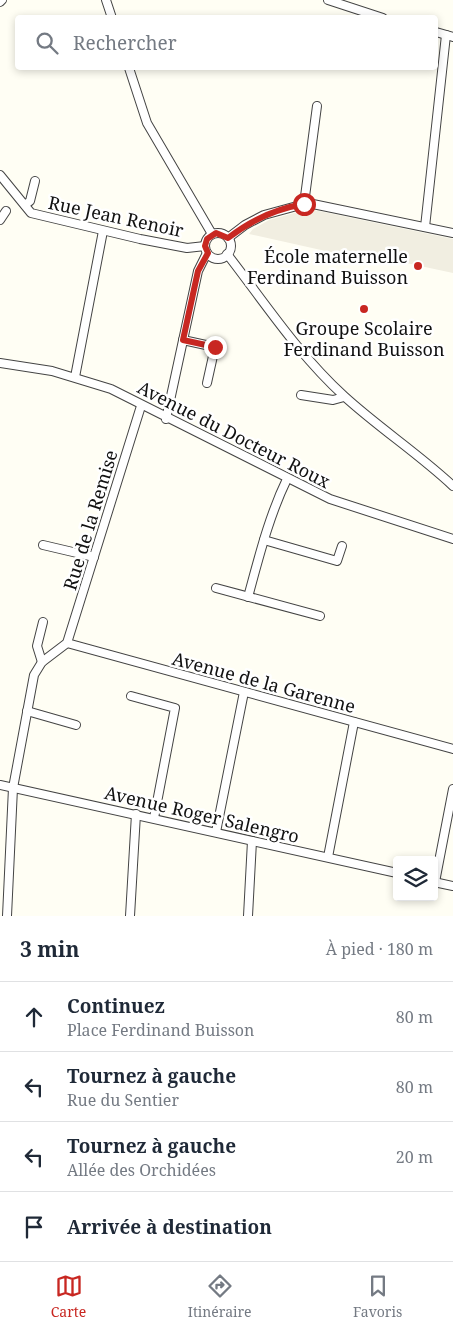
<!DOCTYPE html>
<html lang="fr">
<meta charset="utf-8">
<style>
body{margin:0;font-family:"Noto Serif",serif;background:#f2f2f3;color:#1f2937}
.controls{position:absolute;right:15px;bottom:15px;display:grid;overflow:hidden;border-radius:5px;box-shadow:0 2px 8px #0003}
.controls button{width:45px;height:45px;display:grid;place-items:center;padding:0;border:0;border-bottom:1px solid #e0e1e3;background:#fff;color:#1f2937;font:25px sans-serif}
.stop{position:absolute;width:15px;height:15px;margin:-11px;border:4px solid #c82721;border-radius:50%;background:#fff}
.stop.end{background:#c82721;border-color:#fff;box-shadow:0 1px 5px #0008}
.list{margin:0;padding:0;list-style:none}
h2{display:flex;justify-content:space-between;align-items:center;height:65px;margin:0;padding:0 20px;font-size:21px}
h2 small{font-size:16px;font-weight:400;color:#747a83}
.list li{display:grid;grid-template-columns:32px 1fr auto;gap:15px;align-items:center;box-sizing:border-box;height:70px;padding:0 20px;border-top:1px solid #e0e1e3}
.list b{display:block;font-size:19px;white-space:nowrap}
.list p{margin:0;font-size:16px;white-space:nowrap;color:#747a83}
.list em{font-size:16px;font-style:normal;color:#747a83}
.icon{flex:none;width:28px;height:28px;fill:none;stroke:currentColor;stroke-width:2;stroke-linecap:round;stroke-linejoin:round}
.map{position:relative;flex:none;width:453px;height:916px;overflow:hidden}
.search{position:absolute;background:#fff;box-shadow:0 2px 8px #0003;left:15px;right:15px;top:15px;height:55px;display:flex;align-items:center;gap:12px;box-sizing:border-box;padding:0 18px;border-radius:5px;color:#747a83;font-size:19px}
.sheet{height:345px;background:#fff}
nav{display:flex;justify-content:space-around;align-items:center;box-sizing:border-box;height:70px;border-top:1px solid #e0e1e3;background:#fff;font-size:14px;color:#747a83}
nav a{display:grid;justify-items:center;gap:2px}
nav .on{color:#c82721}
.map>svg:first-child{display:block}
.plaza{fill:#f1eee1}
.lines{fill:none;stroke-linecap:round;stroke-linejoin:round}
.street-casing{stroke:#444;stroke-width:10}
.street{stroke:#fff;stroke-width:8}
.route{stroke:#c82721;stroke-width:6}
.poi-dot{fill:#c82721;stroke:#fff;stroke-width:2}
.labels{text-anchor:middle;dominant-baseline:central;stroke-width:5;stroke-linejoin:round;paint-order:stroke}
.street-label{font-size:18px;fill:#111;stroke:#fff}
.poi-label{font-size:18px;fill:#111;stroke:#fff;text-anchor:end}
</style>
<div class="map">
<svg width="453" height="916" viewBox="0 0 453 916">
<rect width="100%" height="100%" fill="#fffef4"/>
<!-- plaza -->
<path class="plaza" d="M309,209L453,239V273L341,249L339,254L249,234L253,229L269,220Z"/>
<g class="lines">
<defs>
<g id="street">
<path d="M106,0L112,18"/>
<path d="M328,0L383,18"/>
<path d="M0,2L2,0"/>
<path d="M436,32L453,37"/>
<path d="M129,68L147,123L212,234"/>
<path d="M0,175L31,213L140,239L187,248L205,246"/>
<path d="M304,204L317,106"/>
<path d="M25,205L30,201L35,181"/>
<path d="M0,220L6,211"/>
<path d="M425,227L446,35"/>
<circle cx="218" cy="246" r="13"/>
<path d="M228,238L245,225L264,215L308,203L453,233"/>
<path d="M227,254C265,303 298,354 344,396C379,428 419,454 453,486"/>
<path d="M183,340L215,347L207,383"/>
<path d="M0,363L52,371L111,389L330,499L453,539"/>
<path d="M75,377L103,231"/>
<path d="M301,395L333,400L344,397"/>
<path d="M166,419L198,271L207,253"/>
<path d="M264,540L337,561L342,546"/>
<path d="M43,545L94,557"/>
<path d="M216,588L320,616"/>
<path d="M248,597C259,557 269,516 287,479"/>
<path d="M67,643L453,749"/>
<path d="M42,662L37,646L43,622"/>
<path d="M131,696L175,708L154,818"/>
<path d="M27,711L76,725"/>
<path d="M0,785L397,873"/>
<path d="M216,832L244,692"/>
<path d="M328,857L354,722"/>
<path d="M434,882L453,886"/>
<path d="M435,882L453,789"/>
<path d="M7,916L13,788L34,675L42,662L67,643L141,406"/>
<path d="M130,916L136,814"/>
<path d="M248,916L252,841"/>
</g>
</defs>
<!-- street casing -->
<use href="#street" class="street-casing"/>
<!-- street -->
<use href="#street" class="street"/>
</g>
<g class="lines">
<!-- route -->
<path class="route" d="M215,347L183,340L198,271L208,253L205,246L207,239L216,233L228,238C251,220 275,209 304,204"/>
</g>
<!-- markers -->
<g class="poi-dot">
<circle cx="418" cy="266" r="5"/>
<circle cx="364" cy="309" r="5"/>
</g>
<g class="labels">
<!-- street labels -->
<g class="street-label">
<text transform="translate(116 216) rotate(12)">Rue Jean Renoir</text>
<text transform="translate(234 434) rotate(27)">Avenue du Docteur Roux</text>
<text transform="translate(90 520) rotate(-73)">Rue de la Remise</text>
<text transform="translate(264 682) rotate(15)">Avenue de la Garenne</text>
<text transform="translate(202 814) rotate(13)">Avenue Roger Salengro</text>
</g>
<!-- poi labels -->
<g class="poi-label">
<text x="408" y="256">École maternelle<tspan x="408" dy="21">Ferdinand Buisson</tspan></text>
<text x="364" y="328" text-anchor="middle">Groupe Scolaire<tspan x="364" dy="21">Ferdinand Buisson</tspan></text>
</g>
</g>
</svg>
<div class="controls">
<button><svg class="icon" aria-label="layers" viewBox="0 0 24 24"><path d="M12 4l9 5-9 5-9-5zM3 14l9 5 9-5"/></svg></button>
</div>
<div class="stop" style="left:304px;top:204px"></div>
<div class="stop end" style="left:215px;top:347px"></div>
<div class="search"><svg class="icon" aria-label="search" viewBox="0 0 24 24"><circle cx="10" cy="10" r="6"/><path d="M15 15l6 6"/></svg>Rechercher</div>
</div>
<section class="sheet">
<h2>3 min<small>À pied · 180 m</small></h2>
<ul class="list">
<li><svg class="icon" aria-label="ahead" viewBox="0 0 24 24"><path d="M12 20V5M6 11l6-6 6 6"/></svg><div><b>Continuez</b><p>Place Ferdinand Buisson</p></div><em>80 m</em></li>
<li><svg class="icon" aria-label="left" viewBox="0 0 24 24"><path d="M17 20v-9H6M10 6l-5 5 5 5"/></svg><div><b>Tournez à gauche</b><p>Rue du Sentier</p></div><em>80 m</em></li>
<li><svg class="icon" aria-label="left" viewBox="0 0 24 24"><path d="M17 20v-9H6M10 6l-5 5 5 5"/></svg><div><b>Tournez à gauche</b><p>Allée des Orchidées</p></div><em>20 m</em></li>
<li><svg class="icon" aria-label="arrive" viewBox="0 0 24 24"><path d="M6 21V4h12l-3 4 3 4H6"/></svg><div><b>Arrivée à destination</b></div></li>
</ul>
</section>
<nav>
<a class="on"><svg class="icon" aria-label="map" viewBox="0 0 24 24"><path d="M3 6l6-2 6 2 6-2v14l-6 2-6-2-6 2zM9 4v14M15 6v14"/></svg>Carte</a>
<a><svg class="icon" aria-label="directions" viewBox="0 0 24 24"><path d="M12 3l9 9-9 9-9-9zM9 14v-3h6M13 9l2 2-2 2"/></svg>Itinéraire</a>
<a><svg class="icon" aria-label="saved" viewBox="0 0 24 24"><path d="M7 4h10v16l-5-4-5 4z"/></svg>Favoris</a>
</nav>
